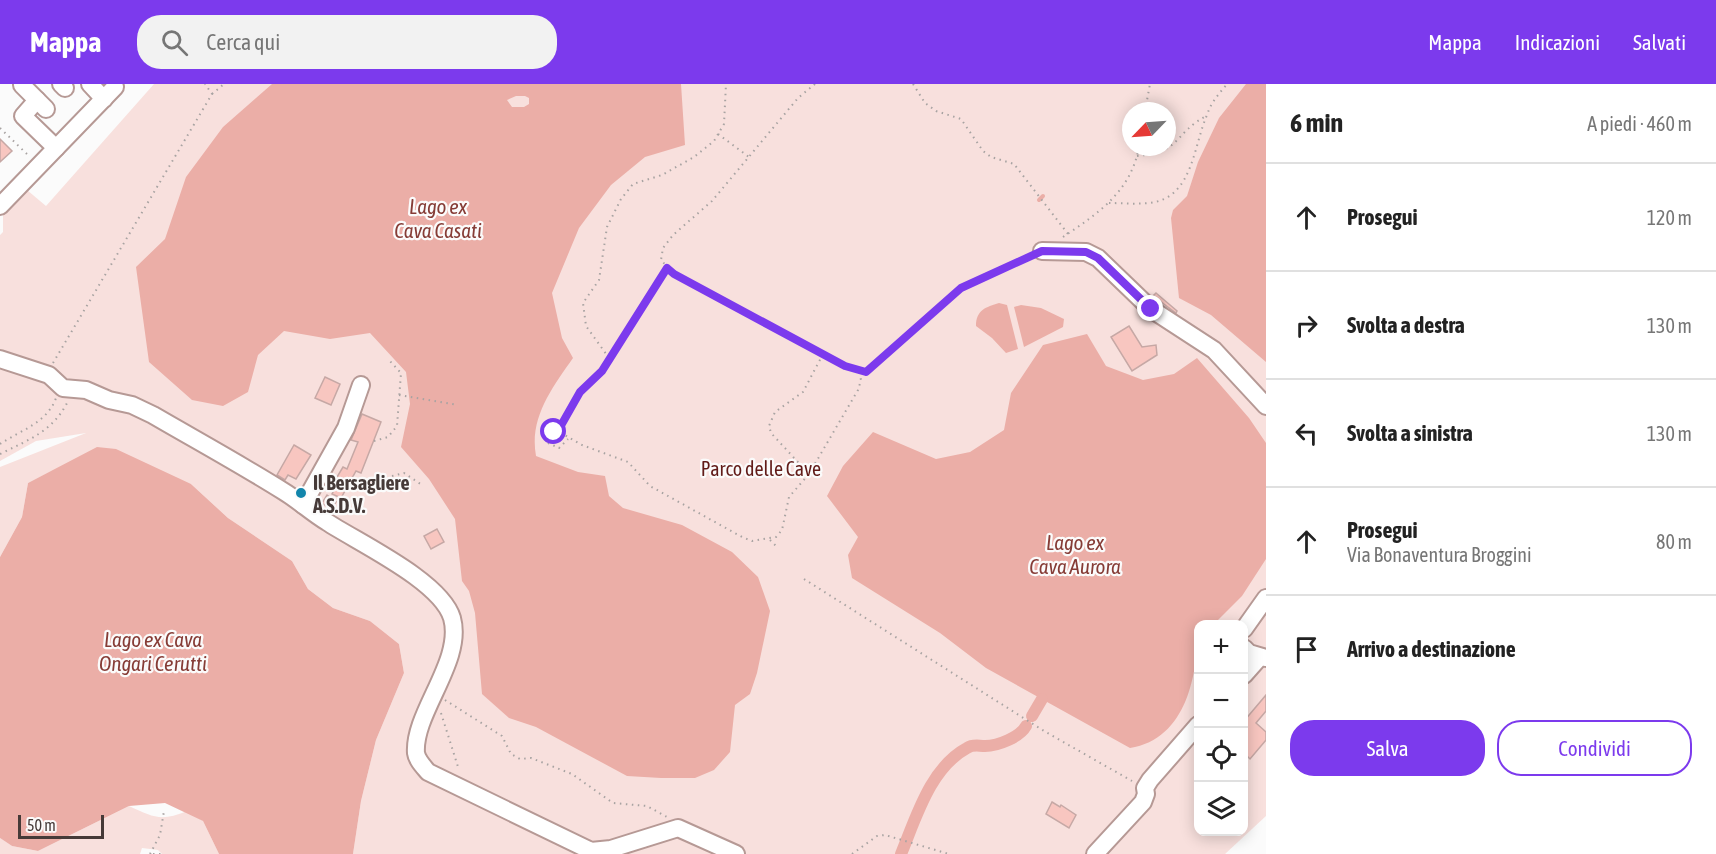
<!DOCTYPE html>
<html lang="it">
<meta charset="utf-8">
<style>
body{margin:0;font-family:"Asap Condensed",sans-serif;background:#f2f2f2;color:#222}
.controls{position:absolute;right:18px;bottom:18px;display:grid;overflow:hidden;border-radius:12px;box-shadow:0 3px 15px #0003}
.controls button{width:54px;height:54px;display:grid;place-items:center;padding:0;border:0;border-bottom:2px solid #e0e0e0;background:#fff;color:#222;font:30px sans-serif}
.compass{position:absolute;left:1122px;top:18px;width:54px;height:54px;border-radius:50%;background:#fff;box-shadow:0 3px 15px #0003;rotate:245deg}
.scale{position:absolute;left:18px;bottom:15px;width:86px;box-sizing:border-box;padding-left:6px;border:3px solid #463a38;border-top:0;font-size:16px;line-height:21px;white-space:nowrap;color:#463a38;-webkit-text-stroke:4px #fbfbfb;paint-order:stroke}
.stop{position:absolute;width:18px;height:18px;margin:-14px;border:4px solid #7c3aed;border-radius:50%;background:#fff}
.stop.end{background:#7c3aed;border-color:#fff;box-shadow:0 2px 6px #0008}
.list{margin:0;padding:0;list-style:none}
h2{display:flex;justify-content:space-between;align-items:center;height:78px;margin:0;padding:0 24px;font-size:26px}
h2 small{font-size:20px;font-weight:400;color:#767676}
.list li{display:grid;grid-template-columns:39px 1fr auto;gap:18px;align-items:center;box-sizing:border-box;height:108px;padding:0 24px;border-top:2px solid #e0e0e0}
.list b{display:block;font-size:22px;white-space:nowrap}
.list p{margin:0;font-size:20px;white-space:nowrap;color:#767676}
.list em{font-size:20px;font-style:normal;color:#767676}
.actions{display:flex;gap:12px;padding:18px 24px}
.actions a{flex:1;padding:14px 0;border:2px solid #7c3aed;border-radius:24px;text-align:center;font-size:21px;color:#7c3aed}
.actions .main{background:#7c3aed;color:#fff}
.icon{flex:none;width:33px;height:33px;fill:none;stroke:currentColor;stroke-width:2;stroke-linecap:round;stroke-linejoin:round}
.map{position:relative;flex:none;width:1266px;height:770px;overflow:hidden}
header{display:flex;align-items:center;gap:36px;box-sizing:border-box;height:84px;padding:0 30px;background:#7c3aed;color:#fff}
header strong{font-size:28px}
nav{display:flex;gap:33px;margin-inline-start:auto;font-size:21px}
.search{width:420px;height:54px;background:#f2f2f2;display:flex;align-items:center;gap:15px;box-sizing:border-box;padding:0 21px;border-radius:24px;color:#767676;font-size:22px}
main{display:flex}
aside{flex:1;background:#fff}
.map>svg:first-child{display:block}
.green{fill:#f8e0dd;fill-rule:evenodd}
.water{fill:#ebaea7;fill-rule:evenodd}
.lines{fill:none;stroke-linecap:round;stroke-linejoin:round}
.stream{stroke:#ebaea7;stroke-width:4}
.canal{stroke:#ebaea7;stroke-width:12}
.building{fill:#f8c6c0;stroke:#c6a8a5;stroke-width:1.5}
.minor-casing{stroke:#b69995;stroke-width:20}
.path{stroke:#a8a3a2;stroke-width:2;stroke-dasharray:1.5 4.5;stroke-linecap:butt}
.minor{stroke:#fff;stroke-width:16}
.route{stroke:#7c3aed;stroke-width:8}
.poi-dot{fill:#1285ab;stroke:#fbfbfb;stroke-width:2}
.labels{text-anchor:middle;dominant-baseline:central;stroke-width:4.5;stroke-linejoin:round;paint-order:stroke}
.park-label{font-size:20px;fill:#611b18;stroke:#fbfbfb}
.poi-label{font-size:20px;font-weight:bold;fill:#463a38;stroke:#fbfbfb;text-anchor:start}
.water-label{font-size:21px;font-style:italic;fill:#863c36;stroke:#fbfbfb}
</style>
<header>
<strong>Mappa</strong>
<div class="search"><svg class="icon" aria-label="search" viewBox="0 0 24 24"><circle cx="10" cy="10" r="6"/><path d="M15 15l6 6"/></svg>Cerca qui</div>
<nav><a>Mappa</a><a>Indicazioni</a><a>Salvati</a></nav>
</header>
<main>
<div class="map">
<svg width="1266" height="770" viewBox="0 0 1266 770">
<rect width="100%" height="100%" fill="#fbfbfb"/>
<!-- green -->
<g class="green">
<path d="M154,0H1266V732L1225,770H353L361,717L376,656L404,589L399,560L370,537L333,524L308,505L292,477L228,434L191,400L52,387L28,399L22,433L0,473V383L86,349L36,357L0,377V151L3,148V131L27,106L46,122ZM1131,27H1167V63H1131ZM1198,540H1244V748H1198Z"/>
<path d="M129,722C153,733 161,738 187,727L203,737L219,770H162L158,766L142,764L140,770H0V754L12,762L38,767Z"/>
</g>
<!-- water -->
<g class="water">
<path d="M272,0H681L685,61L645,73L611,101L579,144L552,209L562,254L573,274C552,304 529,334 536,372L578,388L605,392L609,412L623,424L682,441L732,468L758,493L770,527L757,589L750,610L735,621L730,668L714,686L695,694H661L627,692L536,643L509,634L482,610L475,529L469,507L462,497L455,435L429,395L401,363L410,320L406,288L370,249L330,255L284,247L258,271L248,308L223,322L192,316L149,278L136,183L165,155L186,93L223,43ZM516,12H525L529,14V20L524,23H512L507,16Z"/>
<path d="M1246,0H1266V278L1211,231L1179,214L1171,134L1173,126L1187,112L1198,78L1219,34Z"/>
<path d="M999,219L1007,221L1018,265L1006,269L992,254L976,242C976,226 986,223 999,219Z"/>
<path d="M1021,221L1041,224L1064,235L1063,243L1024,263L1014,223Z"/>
<path d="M1087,250L1106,282L1143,296L1174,290L1197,274L1249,334L1266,359V475L1242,512L1214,540H1198C1198,590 1187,655 1130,664L986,584L940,549L852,494L848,471L858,453L827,412L843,382L873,348L936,375L970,368L1004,346L1011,309L1043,261Z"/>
<path d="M97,363L116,365L191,400L228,434L292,477L308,505L333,524L370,537L399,560L404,589L376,656L361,717L353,770H219L203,737L165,719L129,722L38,767L12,762L0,754V473L22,433L28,399Z"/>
</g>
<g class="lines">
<!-- stream -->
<path class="stream" d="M1039,116L1043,112"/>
<!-- canal -->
<g class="canal">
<path d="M1032,632L1042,615"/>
<path d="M901,770C916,734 930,684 967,664C973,660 978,662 985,662C998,662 1020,653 1026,642"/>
</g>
</g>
<!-- building -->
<g class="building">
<path d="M0,55L12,67L0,78Z"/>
<path d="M1156,209L1177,227L1176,229L1153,212Z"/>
<path d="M1129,242L1142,263L1156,261L1157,271L1132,287L1111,253Z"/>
<path d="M325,293L340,300L331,321L315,314Z"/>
<path d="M362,330L381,338L361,389L356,387L341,414L332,410L340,395L337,393L343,383L347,385L358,358L351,356Z"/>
<path d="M294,361L311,371L296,395L288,391L285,396L277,391Z"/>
<path d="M327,411L336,418L331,425L322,419Z"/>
<path d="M437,445L444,458L431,465L424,452Z"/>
<path d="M1266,611V627L1256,639L1266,648V656L1250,675L1244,669V637Z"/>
<path d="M1052,718L1060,723L1061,721L1076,731L1069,744L1046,730Z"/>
</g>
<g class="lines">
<defs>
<g id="minor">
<path d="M61,0L65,4"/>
<path d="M90,0L104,15"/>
<path d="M22,1L46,25"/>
<path d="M37,16L23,32L56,64"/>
<path d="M0,122L115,3"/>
<path d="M1042,167L1086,168L1098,174L1151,225L1214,266L1266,322"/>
<path d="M0,275L49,291L63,304L86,306L109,316L132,321L153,331C196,356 240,380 283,407C298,416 312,429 327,438C359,459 441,497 452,534C464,577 413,629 416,669C417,676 423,682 428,688L591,767L611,765L678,744L736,770"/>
<path d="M303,421L346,344L361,301"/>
<path d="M1244,545L1266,514"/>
<path d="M1244,564L1249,569L1266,574"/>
<path d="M1244,591L1260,573"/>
<path d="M1095,770L1143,718L1146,710L1145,704L1150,696L1198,641"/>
</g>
</defs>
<!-- minor casing -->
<use href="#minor" class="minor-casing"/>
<!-- path -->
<g class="path">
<path d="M815,0L798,14L712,117L673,151L663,164L661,176L672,188L845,282L866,288L961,204L1030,172"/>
<path d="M913,0L925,19L936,27L961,35L983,67L991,73L1014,80L1068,150"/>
<path d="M212,10L224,0"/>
<path d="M1145,27L1150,0"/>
<path d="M0,44L30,73"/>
<path d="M718,50L749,73"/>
<path d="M1137,72C1182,68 1173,50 1206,32"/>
<path d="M1109,119C1123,119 1141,121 1155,118C1193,110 1194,60 1207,31C1211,18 1219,10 1227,0"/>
<path d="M1063,153C1099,129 1131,107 1139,63"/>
<path d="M667,184L602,287L580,308L560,343L561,349L582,361L628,378L650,402L742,453L752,457L776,453L782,446L789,413L809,390L771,349L769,342L775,328L803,308L823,270"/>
<path d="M609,274L586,242L583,219L599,196L607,143L621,115L633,100L662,91L694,73L714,57L724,40L726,0"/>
<path d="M53,279L212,10L205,0"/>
<path d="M399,311L458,321"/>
<path d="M559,345L546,350V358L559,364L568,355"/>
<path d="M374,357L388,353L397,342L401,289L388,275"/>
<path d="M0,360C21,346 47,339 56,314"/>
<path d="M0,370C28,356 52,348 67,319"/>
<path d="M809,390L858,306L861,296L859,287"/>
<path d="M392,392L404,389L422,401"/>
<path d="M770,456L777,463"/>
<path d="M804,495L1044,647L1132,697"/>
<path d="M445,616L502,652L511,670L520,675L531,674L572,690L613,719L647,722L667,733"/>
<path d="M441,629L459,686"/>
<path d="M150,770L160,751L164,727"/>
<path d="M153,770H165"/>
<path d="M852,770L877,752L885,751L949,770"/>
</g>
<!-- minor -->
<use href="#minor" class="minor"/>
</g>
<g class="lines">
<!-- route -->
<path class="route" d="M554,348L559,345L580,308L602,287L667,184L674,190L845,282L866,288L961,204L1042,167L1086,168L1098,174L1151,225"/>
</g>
<!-- markers -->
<circle class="poi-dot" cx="301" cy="409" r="6"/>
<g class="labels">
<!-- park labels -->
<g class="park-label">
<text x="761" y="384">Parco delle Cave</text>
</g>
<!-- poi labels -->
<g class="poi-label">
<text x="313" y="398">Il Bersagliere<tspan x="313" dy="23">A.S.D.V.</tspan></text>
</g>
<!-- water labels -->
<g class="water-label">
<text x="438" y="122">Lago ex<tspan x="438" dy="24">Cava Casati</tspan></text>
<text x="1075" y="458">Lago ex<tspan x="1075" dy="24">Cava Aurora</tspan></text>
<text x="153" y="555">Lago ex Cava<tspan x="153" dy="24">Ongari Cerutti</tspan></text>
</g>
</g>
</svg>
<div class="controls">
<button>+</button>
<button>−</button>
<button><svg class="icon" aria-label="locate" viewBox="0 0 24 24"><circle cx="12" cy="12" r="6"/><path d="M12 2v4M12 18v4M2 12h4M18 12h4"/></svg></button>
<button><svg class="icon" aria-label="layers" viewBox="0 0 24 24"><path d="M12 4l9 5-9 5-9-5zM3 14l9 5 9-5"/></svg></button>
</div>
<svg class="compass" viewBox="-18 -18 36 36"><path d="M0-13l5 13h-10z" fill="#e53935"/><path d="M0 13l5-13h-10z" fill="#767676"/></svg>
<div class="scale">50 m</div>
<div class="stop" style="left:554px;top:348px"></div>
<div class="stop end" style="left:1151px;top:225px"></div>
</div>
<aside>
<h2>6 min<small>A piedi · 460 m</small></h2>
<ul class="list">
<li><svg class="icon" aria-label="ahead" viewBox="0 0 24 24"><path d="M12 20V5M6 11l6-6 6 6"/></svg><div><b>Prosegui</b></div><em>120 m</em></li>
<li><svg class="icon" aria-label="right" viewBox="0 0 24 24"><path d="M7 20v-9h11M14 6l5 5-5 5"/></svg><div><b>Svolta a destra</b></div><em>130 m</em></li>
<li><svg class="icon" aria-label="left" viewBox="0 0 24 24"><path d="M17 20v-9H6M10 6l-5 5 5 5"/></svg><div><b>Svolta a sinistra</b></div><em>130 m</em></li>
<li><svg class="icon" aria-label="ahead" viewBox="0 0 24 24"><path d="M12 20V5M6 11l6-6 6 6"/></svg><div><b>Prosegui</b><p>Via Bonaventura Broggini</p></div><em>80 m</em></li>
<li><svg class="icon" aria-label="arrive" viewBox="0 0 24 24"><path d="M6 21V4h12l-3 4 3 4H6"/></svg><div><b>Arrivo a destinazione</b></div></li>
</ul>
<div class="actions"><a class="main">Salva</a><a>Condividi</a></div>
</aside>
</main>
